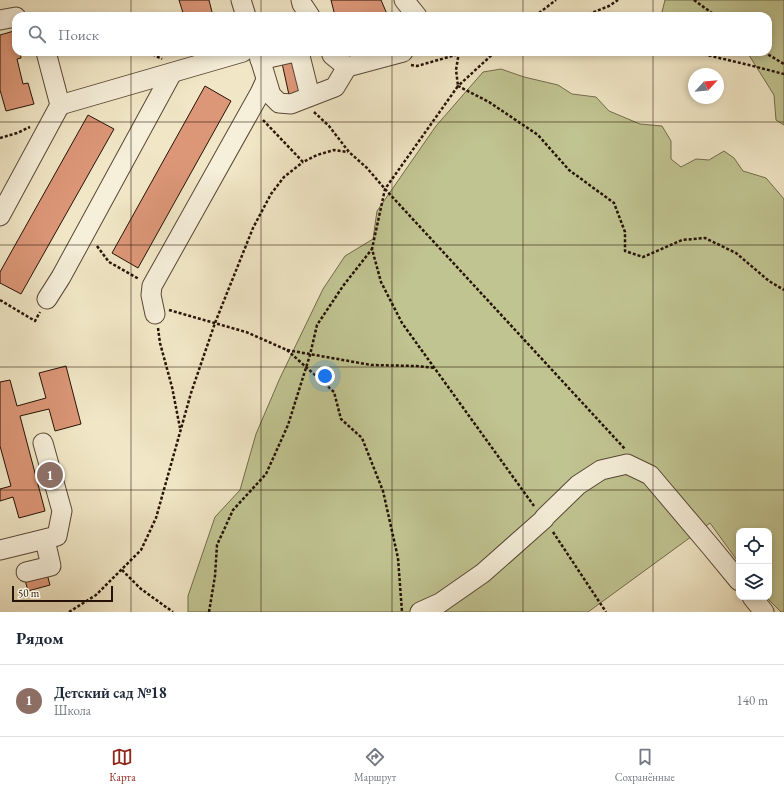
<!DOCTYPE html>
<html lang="ru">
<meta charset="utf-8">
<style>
body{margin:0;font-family:"EB Garamond",serif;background:#f6f6f7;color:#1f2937}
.controls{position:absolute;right:12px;bottom:12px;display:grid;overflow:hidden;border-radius:8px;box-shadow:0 2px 6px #0003}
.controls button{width:36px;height:36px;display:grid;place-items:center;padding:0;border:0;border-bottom:1px solid #e0e1e3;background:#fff;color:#1f2937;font:20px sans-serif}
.compass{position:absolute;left:688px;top:68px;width:36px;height:36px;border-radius:50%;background:#fff;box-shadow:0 2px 6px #0003;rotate:64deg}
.scale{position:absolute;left:12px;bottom:10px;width:101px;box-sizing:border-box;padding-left:4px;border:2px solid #261206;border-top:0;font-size:11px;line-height:14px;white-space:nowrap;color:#261206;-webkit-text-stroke:3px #f6efda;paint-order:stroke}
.you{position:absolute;left:325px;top:376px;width:14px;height:14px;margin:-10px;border:3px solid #fff;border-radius:50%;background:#1a73e8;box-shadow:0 0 0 6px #1a73e833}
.badge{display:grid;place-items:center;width:26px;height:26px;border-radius:50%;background:#8f2418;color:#fff;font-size:13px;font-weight:700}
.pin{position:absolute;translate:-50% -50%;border:2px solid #fff;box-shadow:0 1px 4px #0006}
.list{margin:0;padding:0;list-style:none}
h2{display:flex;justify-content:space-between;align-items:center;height:52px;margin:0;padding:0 16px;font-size:17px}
h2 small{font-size:13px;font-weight:400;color:#747a83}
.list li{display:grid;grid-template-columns:26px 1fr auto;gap:12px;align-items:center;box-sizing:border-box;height:72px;padding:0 16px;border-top:1px solid #e0e1e3}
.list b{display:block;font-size:15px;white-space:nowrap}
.list p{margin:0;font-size:13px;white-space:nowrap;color:#747a83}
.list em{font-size:13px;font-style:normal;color:#747a83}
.icon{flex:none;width:22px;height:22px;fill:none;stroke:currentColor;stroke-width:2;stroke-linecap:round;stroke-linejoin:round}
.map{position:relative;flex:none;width:784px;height:612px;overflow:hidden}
.search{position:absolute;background:#fff;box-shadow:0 2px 6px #0003;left:12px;right:12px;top:12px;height:44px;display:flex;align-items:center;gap:10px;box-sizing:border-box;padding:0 14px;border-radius:12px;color:#747a83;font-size:15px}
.sheet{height:124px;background:#fff}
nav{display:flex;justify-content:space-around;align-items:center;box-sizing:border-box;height:56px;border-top:1px solid #e0e1e3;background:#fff;font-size:11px;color:#747a83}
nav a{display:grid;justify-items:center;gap:2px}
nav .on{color:#8f2418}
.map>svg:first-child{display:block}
.green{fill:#c0c491;stroke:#736b4c}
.building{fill:#dc9778;stroke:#261206}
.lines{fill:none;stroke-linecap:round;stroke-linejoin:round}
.minor-casing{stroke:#594736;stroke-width:21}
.path{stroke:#261206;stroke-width:2.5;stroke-dasharray:3 2;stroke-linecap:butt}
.minor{stroke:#f6efda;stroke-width:19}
.grid{fill:none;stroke:#261206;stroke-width:1;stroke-opacity:0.55}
</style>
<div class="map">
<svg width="784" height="612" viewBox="0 0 784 612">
<rect width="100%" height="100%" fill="#f1e7c6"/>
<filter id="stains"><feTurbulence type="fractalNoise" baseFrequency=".005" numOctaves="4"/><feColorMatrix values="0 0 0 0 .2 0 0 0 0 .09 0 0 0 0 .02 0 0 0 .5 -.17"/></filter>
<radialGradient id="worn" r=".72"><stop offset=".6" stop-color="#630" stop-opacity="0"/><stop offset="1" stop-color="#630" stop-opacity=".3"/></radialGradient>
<!-- green -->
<g class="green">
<path d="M665,0H784V125L776,120L774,95L747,52H768V16H661Z"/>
<path d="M501,69L524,77L558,85L572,94L596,97L609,111L640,124L662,126L671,141V159L681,167L696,159L709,160L724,151L734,158L743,171L766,178L784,199V612H781L766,597H769V531H739V563L710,523L588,612H188V596L215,517L240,490L256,434L280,378L323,289L345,256L373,239L377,211L436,126L483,72Z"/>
</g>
<!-- building -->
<g class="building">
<path d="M179,0H209L213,16H184Z"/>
<path d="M331,0H381L387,14L391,13L393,16H335Z"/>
<path d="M14,31L16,38V52H20L21,58L17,59L23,84L28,83L34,104L6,111L0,90V35Z"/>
<path d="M295,60L303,91L289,95L282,63Z"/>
<path d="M205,86L231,101L138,268L112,253Z"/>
<path d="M88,115L114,129L21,294L0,283V272Z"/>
<path d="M66,366L81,424L55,431L49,409L20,416L45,511L19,518L13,497L0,501V489L11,486L0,446V382L10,380L17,406L46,398L39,373Z"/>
<path d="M47,574L50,585L28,591L25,580Z"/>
</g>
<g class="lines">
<defs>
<g id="minor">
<path d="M241,0L246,16"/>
<path d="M301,0L302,4L310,16"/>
<path d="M404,0L417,16"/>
<path d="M0,20L16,17"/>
<path d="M258,52L271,95L279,103L291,104L335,87L347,67L403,52"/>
<path d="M299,52L310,96"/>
<path d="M331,52L332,55L347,67"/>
<path d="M260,60L295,52"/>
<path d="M60,105L243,52"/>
<path d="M0,216L60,105L46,52"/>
<path d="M47,299L61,277L172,73"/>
<path d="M155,314L151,295L152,286L260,93L266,80"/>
<path d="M0,550L57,536L62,511L43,443"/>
<path d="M26,572L51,566L45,540"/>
<path d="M752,597L764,612"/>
<path d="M420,612L440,603L483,573L544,519V518L578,485L601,470L627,464L650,475L711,547L739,581"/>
</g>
</defs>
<!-- minor casing -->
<use href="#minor" class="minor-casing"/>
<!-- path -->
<g class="path">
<path d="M694,0L716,16"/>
<path d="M535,16L556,0"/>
<path d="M584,16L609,6L618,0"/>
<path d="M148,52L162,59"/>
<path d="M459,52L456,70L458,86L385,189L372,249L381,282L402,323L534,506"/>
<path d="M495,52L458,86L489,102L538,135L569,170L614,203L625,232V251L643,257L682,240L705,238L736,253L769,281L784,290"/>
<path d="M694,52L749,65L784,74"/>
<path d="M764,52L784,64"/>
<path d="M411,65L417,66L459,54"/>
<path d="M314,112L329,126L349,152L367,168L385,189L625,449"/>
<path d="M263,120L303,162L317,155L334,150L348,152"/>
<path d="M0,138L17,133L30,127"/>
<path d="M97,246L109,262L139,279"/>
<path d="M0,300L35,321L40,312"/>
<path d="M169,310L246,332L287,350L371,365L416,366L435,368"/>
<path d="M158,328L160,343L172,387L180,428"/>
<path d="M287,350L334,392L341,419L362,438L383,491L398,558L402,612"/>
<path d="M553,532L606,612"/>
<path d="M122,570L141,589L173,612"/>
<path d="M69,612L96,595L141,550L156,518L191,393L215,323L253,228L271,194L284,177L303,162"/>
<path d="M209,612L215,576L217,545L233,510L266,474L288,425L310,355L317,325L343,286L372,249"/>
</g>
<!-- minor -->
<use href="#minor" class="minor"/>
</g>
<!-- grid -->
<path class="grid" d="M131,0V16M261,0V16M392,0V16M523,0V16M653,0V16M131,52V612M261,52V612M392,52V612M523,52V612M653,52V612M0,122H784M0,245H784M0,367H784M0,490H784"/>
<rect width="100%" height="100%" filter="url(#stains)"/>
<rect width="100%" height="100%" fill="url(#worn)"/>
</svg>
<div class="controls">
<button><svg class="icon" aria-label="locate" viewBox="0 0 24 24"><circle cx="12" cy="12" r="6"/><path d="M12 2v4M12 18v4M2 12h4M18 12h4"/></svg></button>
<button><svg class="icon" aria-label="layers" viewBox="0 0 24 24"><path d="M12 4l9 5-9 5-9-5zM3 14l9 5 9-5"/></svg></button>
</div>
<svg class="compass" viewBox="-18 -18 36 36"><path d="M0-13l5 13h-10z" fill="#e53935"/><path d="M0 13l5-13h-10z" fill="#747a83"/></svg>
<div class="scale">50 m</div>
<div class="you"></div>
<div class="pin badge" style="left:50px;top:475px;background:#8d6e63">1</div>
<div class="search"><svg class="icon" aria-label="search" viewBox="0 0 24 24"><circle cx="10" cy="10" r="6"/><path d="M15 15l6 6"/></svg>Поиск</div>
</div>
<section class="sheet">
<h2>Рядом<small></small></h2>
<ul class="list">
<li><span class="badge" style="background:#8d6e63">1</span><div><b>Детский сад №18</b><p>Школа</p></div><em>140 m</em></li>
</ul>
</section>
<nav>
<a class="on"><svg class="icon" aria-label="map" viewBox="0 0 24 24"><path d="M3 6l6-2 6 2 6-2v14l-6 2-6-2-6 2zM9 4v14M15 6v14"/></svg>Карта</a>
<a><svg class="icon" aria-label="directions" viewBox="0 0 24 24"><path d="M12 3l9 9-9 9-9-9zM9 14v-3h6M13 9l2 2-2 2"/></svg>Маршрут</a>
<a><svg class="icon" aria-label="saved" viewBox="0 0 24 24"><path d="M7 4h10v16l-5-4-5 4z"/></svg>Сохранённые</a>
</nav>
